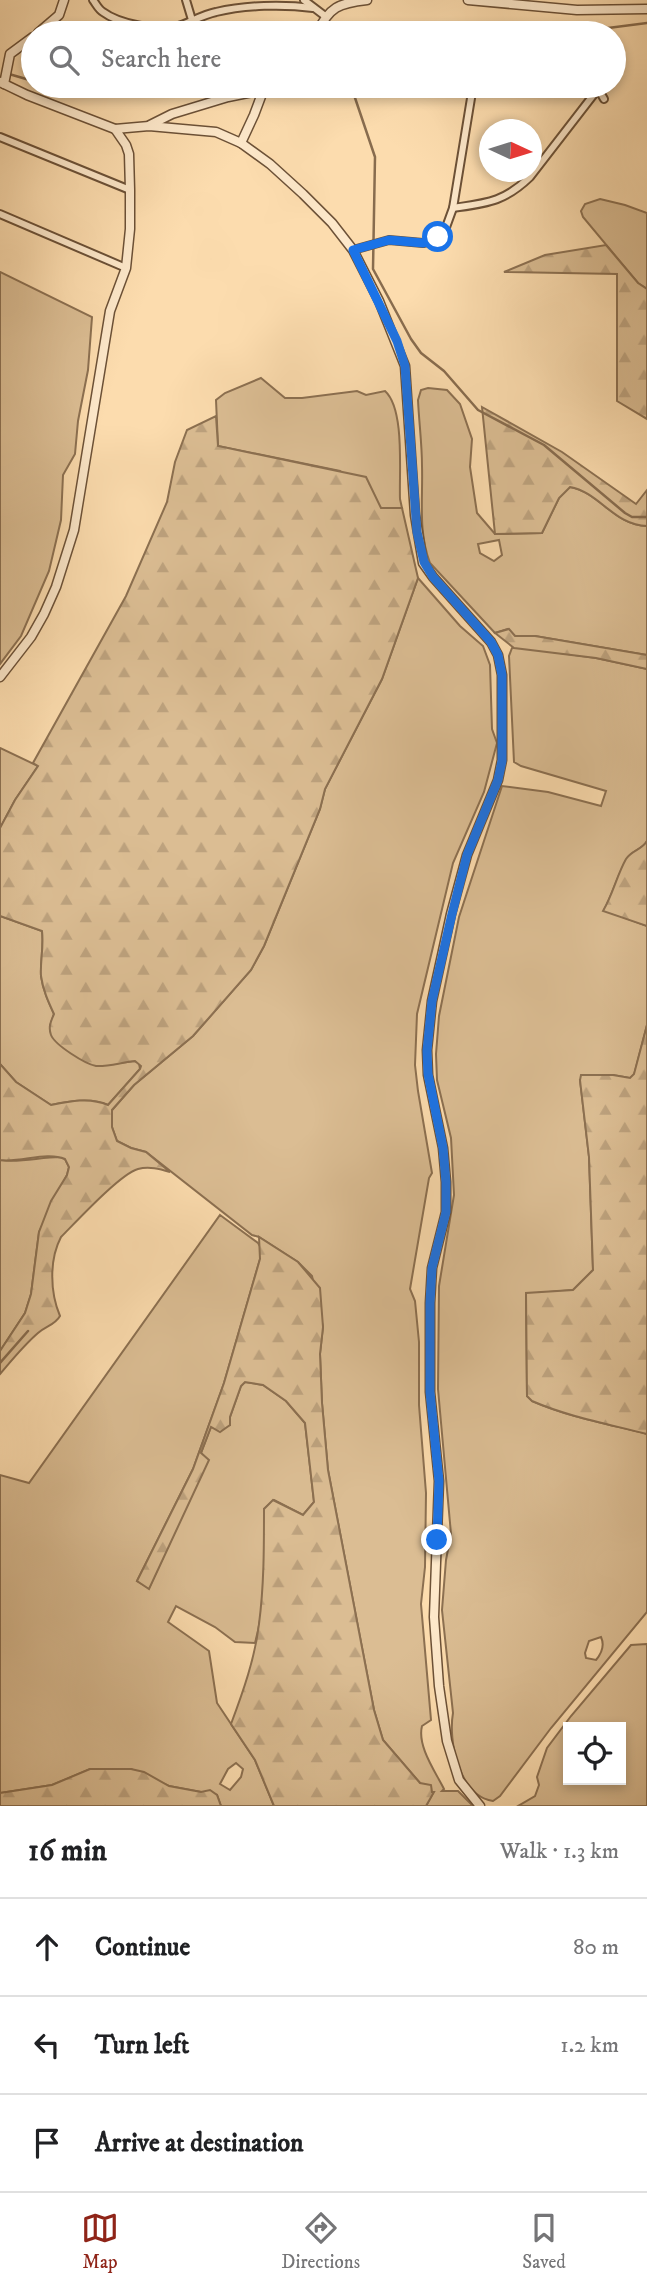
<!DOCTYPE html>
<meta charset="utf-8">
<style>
body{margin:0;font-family:"IM FELL DW Pica",serif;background:#f2f2f2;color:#202124}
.controls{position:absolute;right:21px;bottom:21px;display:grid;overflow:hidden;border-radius:0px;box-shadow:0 4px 10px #0003}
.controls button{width:63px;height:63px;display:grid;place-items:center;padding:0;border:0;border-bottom:2px solid #e0e0e0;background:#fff;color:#202124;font:35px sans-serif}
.compass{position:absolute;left:479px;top:119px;width:63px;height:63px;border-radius:50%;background:#fff;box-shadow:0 4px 10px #0003;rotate:94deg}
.stop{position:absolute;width:21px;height:21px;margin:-16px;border:5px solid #1a73e8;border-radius:50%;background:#fff}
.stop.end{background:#1a73e8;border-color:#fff;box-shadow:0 2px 7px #0008}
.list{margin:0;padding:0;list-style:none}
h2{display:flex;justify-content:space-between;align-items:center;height:91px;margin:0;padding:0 28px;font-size:30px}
h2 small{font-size:23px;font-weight:400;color:#757577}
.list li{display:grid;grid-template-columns:46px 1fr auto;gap:21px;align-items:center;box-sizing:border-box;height:98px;padding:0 28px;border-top:2px solid #e0e0e0}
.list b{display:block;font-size:26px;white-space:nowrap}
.list em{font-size:23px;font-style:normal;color:#757577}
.icon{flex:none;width:38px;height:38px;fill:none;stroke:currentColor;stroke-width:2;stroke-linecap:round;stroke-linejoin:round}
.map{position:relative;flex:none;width:647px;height:1806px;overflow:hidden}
.search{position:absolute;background:#fff;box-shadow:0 4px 10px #0003;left:21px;right:21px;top:21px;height:77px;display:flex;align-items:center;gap:18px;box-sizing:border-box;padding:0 24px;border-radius:38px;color:#757577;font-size:26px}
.sheet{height:385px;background:#fff}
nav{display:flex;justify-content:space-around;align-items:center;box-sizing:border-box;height:98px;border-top:2px solid #e0e0e0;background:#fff;font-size:19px;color:#757577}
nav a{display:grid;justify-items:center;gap:4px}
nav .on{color:#8f2418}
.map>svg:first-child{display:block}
.grass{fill:#dbbd93;stroke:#8c7051;stroke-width:2;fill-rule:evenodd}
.forest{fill:url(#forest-firs);stroke:#8c7051;stroke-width:2}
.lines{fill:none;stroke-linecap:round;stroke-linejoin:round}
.stream{stroke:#886c4e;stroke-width:2.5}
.minor-casing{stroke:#6c5137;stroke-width:10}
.tertiary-casing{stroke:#6c5137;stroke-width:11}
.minor{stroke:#fde8ca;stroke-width:6}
.tertiary{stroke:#fde8ca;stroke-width:8}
.route{stroke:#1a73e8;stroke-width:9}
</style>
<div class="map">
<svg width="647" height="1806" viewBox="0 0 647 1806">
<defs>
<pattern id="forest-firs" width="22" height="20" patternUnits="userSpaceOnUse" patternTransform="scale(1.75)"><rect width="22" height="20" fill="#dbbd93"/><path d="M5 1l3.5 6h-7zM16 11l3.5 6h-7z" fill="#bda27e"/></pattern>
</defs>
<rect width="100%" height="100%" fill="#fcdcae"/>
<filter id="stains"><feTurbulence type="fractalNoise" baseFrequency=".00286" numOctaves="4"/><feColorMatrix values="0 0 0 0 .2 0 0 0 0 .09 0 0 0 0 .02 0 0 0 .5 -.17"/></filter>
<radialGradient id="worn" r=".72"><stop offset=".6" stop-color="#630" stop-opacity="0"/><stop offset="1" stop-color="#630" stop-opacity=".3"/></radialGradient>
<!-- grass -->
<g class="grass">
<path d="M600,199L625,205L647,213V289L638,283L583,217L581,211L585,204Z"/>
<path d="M0,272L92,317L88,370L78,421L75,454L63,475L61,520L49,571L21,636L0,664Z"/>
<path d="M261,378L285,398H302L357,391L366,395L385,391C405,409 399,472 400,499L402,508H381L340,471L218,446L216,400L225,393Z"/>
<path d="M428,388L447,390L460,404L472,439L470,467L477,513L495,534L542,533L559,498L570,487C599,492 615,526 647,526V655L535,636H515L508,629L495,633L430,563C418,532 423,499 422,466C422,444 419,422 418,400L421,390ZM499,540L502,555L494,561L480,553L478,544Z"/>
<path d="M418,578L460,626L483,646L490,665L492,729L497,743L484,792L453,863L417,1014L415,1065L418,1091L432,1173L429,1178L410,1289L415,1301L419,1342V1405L426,1493L425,1567L421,1604L431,1720L422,1726C417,1746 435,1771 444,1789L442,1791H458L473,1806H426L433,1793L420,1783L383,1740L374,1710L328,1470L322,1403L320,1354L323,1327L312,1276L298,1262L259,1237L252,1235L146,1152L131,1148L117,1141L112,1127V1110L134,1085L193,1036L251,970L264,946L320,809L325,789L382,679Z"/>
<path d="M517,647L596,658L647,669V841C642,850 632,850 627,859C617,875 613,894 604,910L647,926V1025L634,1075L630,1078L613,1075L580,1080L589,1157L593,1270L573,1290L526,1294L527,1396L532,1401C569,1417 608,1424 647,1434V1612L551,1728L500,1796L493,1801C459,1796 448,1741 453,1713L442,1610L446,1560L451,1534L438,1389L439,1286L454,1195L451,1138L437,1080L436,1054L439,1016L459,917L502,786L548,792L601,806L606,791L521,766L514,762L509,656L512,648ZM601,1637C605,1646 602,1653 596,1660L586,1658L585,1653L589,1641Z"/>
<path d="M0,748L38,766L15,800L0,828Z"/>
<path d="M0,916L42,931C44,947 40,961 41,976C43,990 48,1001 54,1014L50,1026L97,1066L135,1061L139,1063L140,1069L108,1105C92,1097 68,1101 51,1105L16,1082L0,1064Z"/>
<path d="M60,1157L65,1159L69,1167L67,1175L39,1232L31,1294L25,1313L0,1351V1160C20,1163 40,1157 60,1157Z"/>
<path d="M220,1215L258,1243L261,1248L260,1259L224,1383L193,1469L137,1581L149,1588L208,1460L201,1453L211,1427L230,1425V1417L241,1386L245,1382L263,1385L286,1401L305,1423L314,1502L303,1515L274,1500L264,1509C264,1554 267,1600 255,1643L235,1642L215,1627L176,1606L168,1622L209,1651L217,1703L255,1760L274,1806H221L217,1795L169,1786L131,1769H90L52,1785L0,1793V1475L29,1483ZM236,1763L243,1769L241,1777L230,1790L220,1784L228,1769Z"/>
<path d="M647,1644V1806H518L535,1796L539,1785L537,1777L547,1748L571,1716L631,1645ZM568,1727H621V1780H568Z"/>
</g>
<!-- forest -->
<g class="forest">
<path d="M606,245L638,283L647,289V419L617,401V274L504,272L545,255Z"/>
<path d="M482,407L562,452L636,504L647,490V526C615,526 599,492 570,487L559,498L542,533L495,534Z"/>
<path d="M216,416L218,446L366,477L381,508H402L418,578L382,679L325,789L320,809L264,946L251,970L193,1036L134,1085L112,1110V1127L117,1141L131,1148L146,1152L170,1172C160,1169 149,1166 138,1169C120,1174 76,1222 61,1237C49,1260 50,1292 60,1316C55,1325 46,1326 38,1333C24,1345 12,1360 0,1374V1351L25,1313L31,1294L39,1232L51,1201L67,1175L69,1167L65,1159C46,1151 21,1163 0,1160V1064L16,1082L51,1105C70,1101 90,1097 108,1105L140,1069L141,1066L135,1061C123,1062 107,1067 96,1066C85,1064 55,1045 51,1035C48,1027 51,1021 54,1014C48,1001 43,990 41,976C40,961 44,947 42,931L0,916V828L15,800L38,766L33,763L126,596L167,502L175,462L187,430Z"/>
<path d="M509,629L515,636H535L647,655V669L596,658L514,648L495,633Z"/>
<path d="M647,841V926L603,911C613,894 617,875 626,859C632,850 642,850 647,841Z"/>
<path d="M647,1025V1434C608,1424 569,1417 532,1401L527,1396L526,1293L573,1290L593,1270L589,1157L580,1080L581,1075H613L630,1078L634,1074Z"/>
<path d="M259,1237L298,1262L320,1288L323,1327L320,1354L322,1403L328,1470L374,1710L383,1740L420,1783L431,1785L432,1792H434L426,1806H274L255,1760L231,1724C243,1692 255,1658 259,1624C264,1586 264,1548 264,1509L273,1500L303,1515L314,1502L305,1423L286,1401L263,1385L245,1382L241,1386L230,1417V1425L220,1432L211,1427L201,1453L209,1460L149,1589L137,1581L193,1469L224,1383L260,1259Z"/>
<path d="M90,1769H131L144,1772L169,1786L201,1792L210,1790L217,1795L221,1806H0V1793L52,1785Z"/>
</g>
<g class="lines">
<!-- stream -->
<g class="stream">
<path d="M305,33L312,30L329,33"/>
<path d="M569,33L647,23"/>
<path d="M9,74L33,81"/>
<path d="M50,86L59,88L67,86"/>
<path d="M351,86L375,157L373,269L411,339L421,353L444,371L478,410L544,445L625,513L632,517H647"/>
<path d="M0,1363L28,1331"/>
</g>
<defs>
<g id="minor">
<path d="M93,0C96,4 99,10 103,12C119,24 157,31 176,27C189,23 202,15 216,12C245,5 283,4 313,8"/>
<path d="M186,0L192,20"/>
<path d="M304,0L325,16"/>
<path d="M597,87L604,99"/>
<path d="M0,137L130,190"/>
<path d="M453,208C487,203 504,202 530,177L598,89"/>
<path d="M0,214L126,268"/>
<path d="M353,250L389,240L423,243L432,241L445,230L453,208L473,86"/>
</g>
<g id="tertiary">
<path d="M468,0L577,10L647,9"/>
<path d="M38,33L59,15L64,0"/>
<path d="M317,33C329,7 339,3 367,0"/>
<path d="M0,82L27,95L115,129L126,145L129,154L130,190V229L126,268L110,311L74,530L56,587L44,614L31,637L0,677"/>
<path d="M4,84L10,54L33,37"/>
<path d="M150,125L172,114L228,97L283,86"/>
<path d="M115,129L149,126L216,132L241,143L270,164L303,194L332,223L353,250L379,301L405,366L415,515L423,563L433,577L491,642L498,655L502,675V760L498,780L467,855L451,914L432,1001L427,1050L428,1075L443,1148L446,1182V1212L432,1268L430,1303V1392L439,1481L434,1617L439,1686L447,1741L459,1780L480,1806"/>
<path d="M241,143L254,115L263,91"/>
</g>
</defs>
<!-- minor casing -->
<use href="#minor" class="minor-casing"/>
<!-- tertiary casing -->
<use href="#tertiary" class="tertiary-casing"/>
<!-- minor -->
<use href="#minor" class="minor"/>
<!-- tertiary -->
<use href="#tertiary" class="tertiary"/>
</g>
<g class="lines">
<!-- route -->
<path class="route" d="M437,1540L439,1481L430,1392V1303L432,1268L446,1212V1182L443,1148L428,1074L427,1051L432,1001L452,914L467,855L498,780L502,761V675L498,655L491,642L433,577L424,562L417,532L405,366L397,341L353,250L389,240L423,243L438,237"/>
</g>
<rect width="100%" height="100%" filter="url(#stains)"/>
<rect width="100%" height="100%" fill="url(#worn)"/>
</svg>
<div class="controls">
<button><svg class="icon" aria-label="locate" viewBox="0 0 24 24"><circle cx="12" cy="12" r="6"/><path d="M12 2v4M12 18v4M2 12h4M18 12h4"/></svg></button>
</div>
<svg class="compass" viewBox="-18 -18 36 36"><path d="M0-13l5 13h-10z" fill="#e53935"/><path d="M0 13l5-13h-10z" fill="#757577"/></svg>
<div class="stop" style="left:438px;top:237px"></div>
<div class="stop end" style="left:437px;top:1540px"></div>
<div class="search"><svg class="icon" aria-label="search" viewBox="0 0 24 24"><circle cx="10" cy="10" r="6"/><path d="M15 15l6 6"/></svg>Search here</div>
</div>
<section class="sheet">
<h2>16 min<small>Walk · 1.3 km</small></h2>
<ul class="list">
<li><svg class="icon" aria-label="ahead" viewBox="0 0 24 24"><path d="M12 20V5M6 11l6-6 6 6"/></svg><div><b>Continue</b></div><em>80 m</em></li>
<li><svg class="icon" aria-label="left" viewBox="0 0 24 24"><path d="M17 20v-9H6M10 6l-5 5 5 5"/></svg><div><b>Turn left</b></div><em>1.2 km</em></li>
<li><svg class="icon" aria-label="arrive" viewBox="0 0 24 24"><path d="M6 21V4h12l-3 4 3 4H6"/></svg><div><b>Arrive at destination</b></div></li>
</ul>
</section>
<nav>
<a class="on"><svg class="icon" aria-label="map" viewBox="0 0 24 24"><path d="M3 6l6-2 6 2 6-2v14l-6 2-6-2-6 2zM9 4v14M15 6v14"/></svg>Map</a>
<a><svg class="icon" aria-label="directions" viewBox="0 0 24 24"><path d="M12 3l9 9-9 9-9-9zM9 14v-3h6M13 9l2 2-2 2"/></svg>Directions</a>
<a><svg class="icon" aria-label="saved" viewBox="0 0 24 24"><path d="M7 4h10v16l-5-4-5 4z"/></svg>Saved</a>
</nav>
